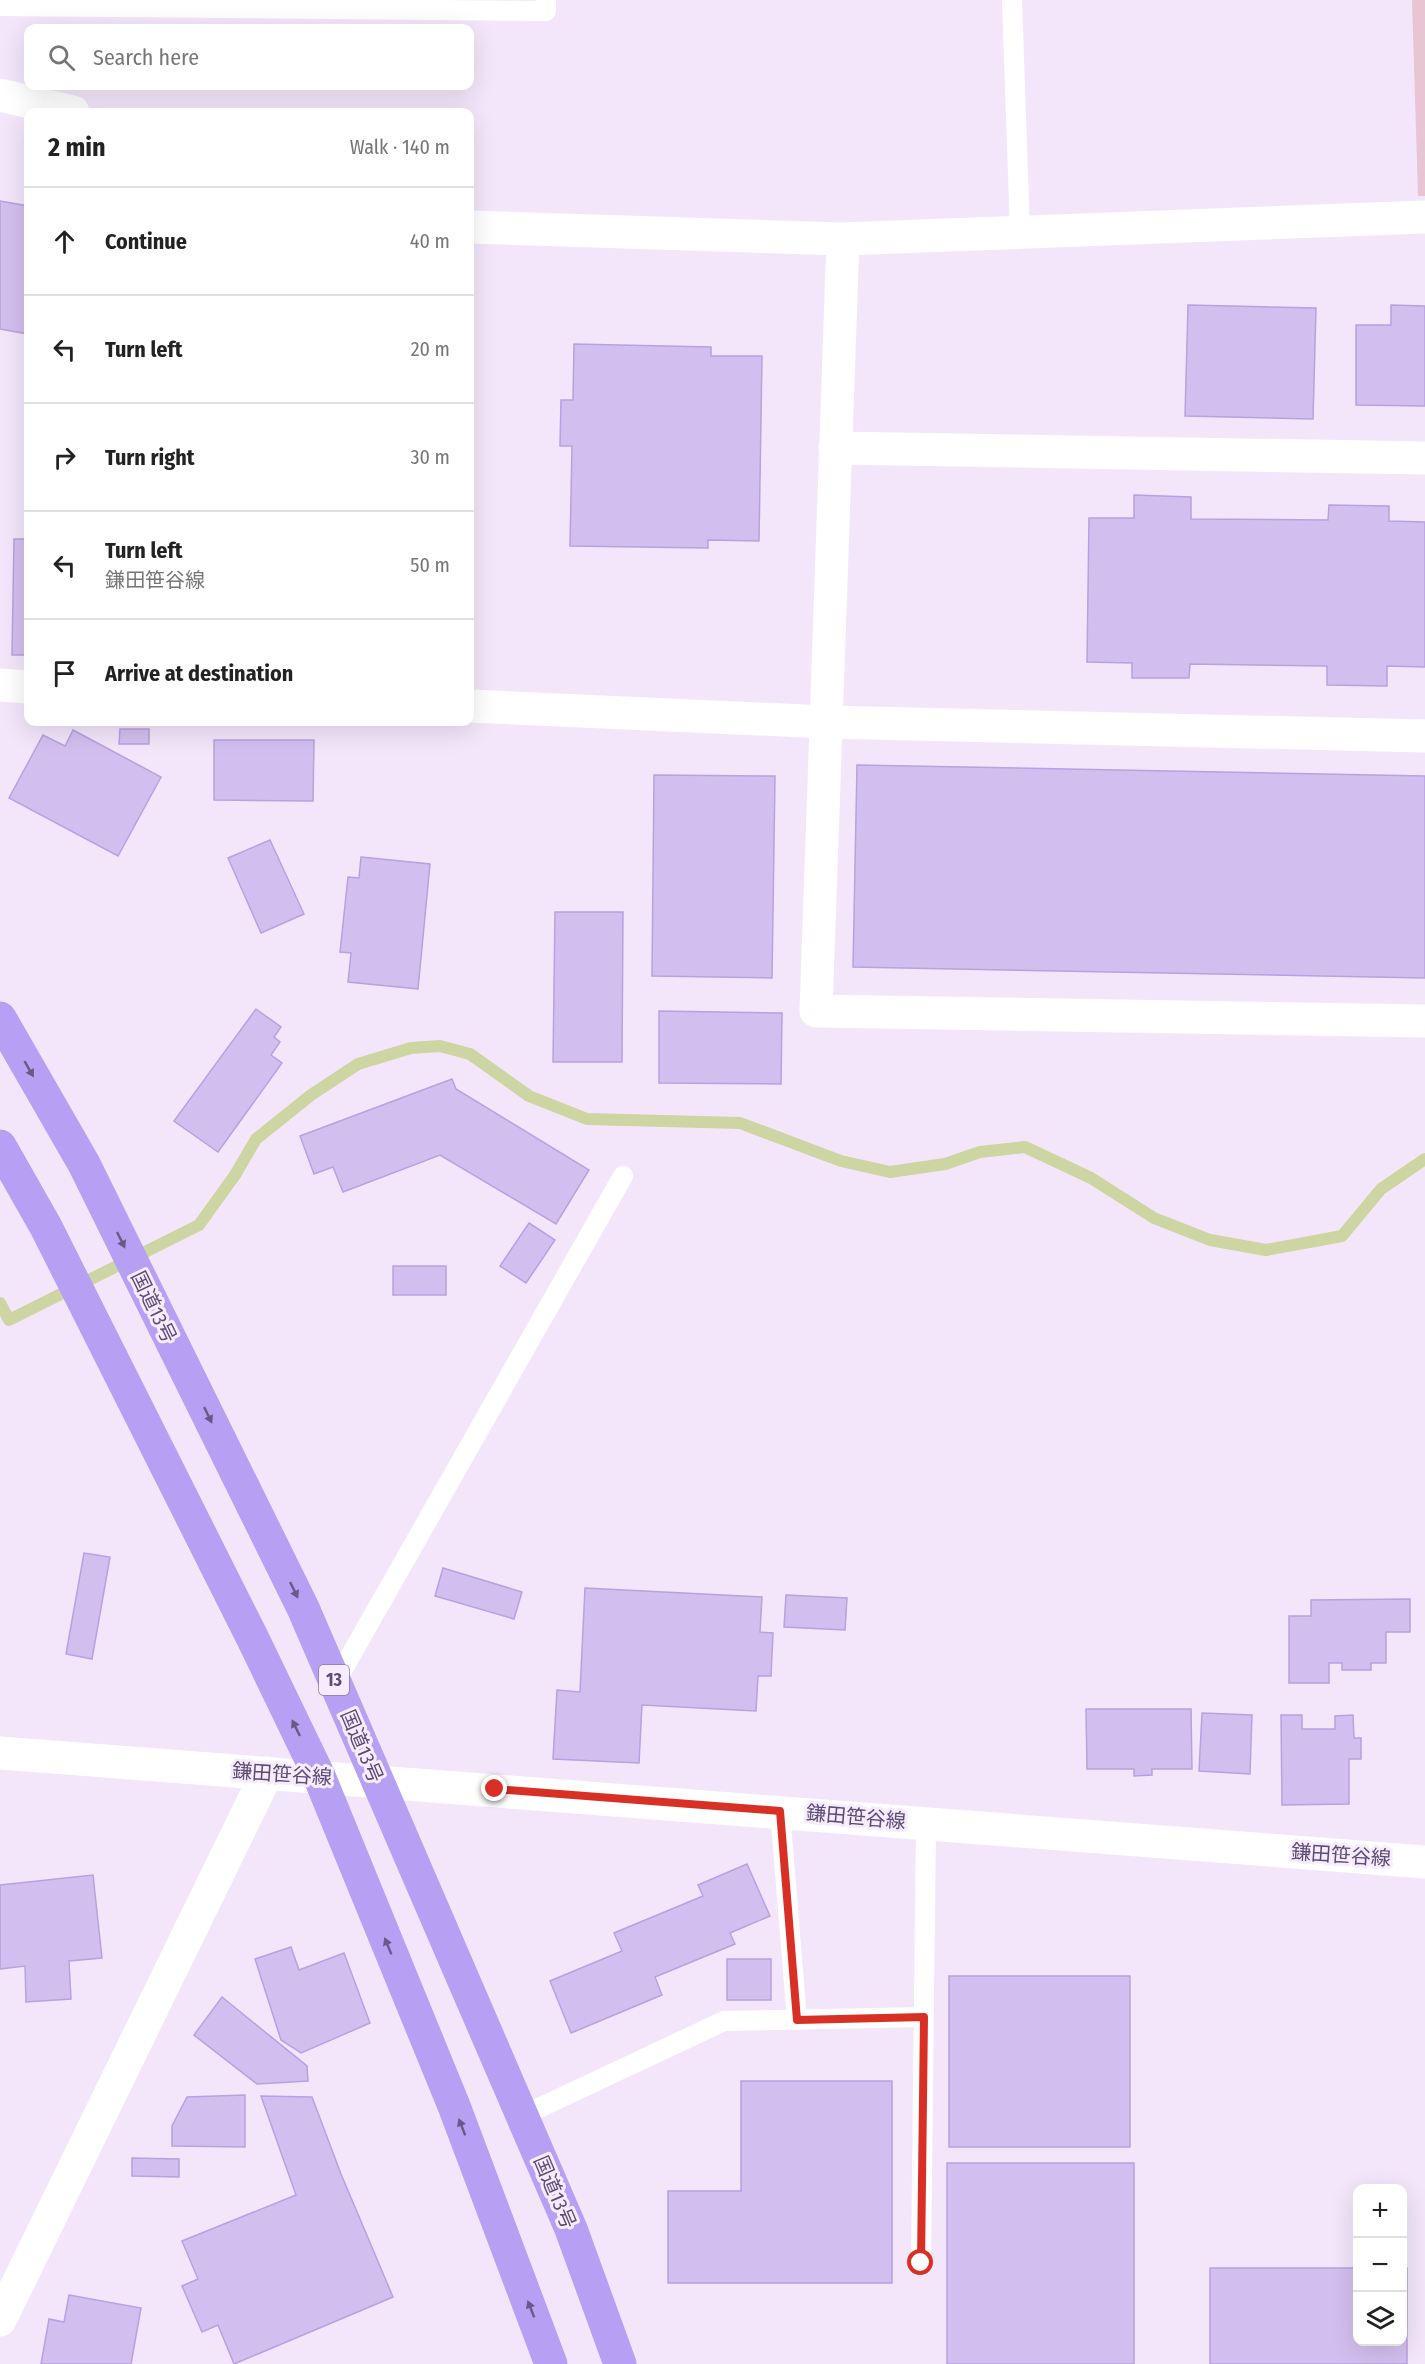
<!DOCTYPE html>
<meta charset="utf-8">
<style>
body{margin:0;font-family:"Fira Sans Condensed","Noto Sans JP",sans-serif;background:#f6f6f6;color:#222}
.controls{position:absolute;right:18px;bottom:18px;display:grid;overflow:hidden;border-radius:12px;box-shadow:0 6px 24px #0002}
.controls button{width:54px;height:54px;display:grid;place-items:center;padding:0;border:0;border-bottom:2px solid #e0e0e0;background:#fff;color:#222;font:30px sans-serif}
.stop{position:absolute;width:18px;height:18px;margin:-14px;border:4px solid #d93025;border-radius:50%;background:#fff}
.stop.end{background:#d93025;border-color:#fff;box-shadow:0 2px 6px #0008}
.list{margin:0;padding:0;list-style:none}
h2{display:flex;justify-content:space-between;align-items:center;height:78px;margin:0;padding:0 24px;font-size:26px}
h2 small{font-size:20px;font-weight:400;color:#767676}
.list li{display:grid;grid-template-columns:39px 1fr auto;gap:18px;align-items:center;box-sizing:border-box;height:108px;padding:0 24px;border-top:2px solid #e0e0e0}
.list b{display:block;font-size:22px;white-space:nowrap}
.list p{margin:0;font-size:20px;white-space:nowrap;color:#767676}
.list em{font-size:20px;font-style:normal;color:#767676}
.icon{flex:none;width:33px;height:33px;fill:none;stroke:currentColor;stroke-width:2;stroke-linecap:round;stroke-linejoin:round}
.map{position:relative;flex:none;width:1425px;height:2364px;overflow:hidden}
.search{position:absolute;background:#fff;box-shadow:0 6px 24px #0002;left:24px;top:24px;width:450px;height:66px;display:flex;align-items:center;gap:15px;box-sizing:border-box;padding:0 21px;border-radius:12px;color:#767676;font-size:22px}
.panel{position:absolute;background:#fff;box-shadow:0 6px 24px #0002;left:24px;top:108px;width:450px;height:618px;border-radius:12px}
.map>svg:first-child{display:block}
.pitch{fill:#e8c5d3}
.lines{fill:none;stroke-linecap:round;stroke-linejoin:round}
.stream{stroke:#cdd5a2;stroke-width:12}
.building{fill:#d3bfef;stroke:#b9a0e1;stroke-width:1.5}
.lane{stroke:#fff;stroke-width:20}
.street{stroke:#fff;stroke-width:33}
.secondary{stroke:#fff;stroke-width:33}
.highway{stroke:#b6a0f3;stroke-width:33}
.oneway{fill:#685986}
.route{stroke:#d93025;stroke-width:8}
.labels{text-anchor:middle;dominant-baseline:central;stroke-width:6;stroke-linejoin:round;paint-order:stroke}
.shield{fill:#f7ecfe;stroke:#897c9d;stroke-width:1.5}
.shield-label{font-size:18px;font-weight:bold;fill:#5a4c73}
.street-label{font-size:20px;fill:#5a4c73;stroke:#f7ecfe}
</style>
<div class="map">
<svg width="1425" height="2364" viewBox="0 0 1425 2364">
<rect width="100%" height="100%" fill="#f3e6fb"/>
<!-- pitch -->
<path class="pitch" d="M1412,0H1425V196H1418Z"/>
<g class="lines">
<!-- stream -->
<path class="stream" d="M0,1303L9,1320L199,1225L235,1175L256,1139L311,1095L358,1064L411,1048L440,1046L470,1054L529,1096L587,1119L740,1123L841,1161L890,1172L945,1164L980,1152L1025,1147L1091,1178L1154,1218L1210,1240L1266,1250L1342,1236L1381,1189L1425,1159"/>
</g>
<!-- building -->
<g class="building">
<path d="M0,201L28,206V334L0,329Z"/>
<path d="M1188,305L1316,308L1313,419L1185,416Z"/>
<path d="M1391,305L1425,306V406L1356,405V325H1391Z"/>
<path d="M574,344L711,347V356H762L759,541L708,540V548L570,546L572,446H560L561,400H573Z"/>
<path d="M1134,495L1191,497V519L1328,520L1329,505L1389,506V521L1425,522V667L1387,666V686L1327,685V666L1190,664L1189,678H1132V663L1087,662L1089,518H1134Z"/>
<path d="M14,539H28V655H12Z"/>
<path d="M120,729H149V744H119Z"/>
<path d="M73,730L161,777L118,856L9,798L43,735L65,746Z"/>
<path d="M214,740H314L313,801L214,800Z"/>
<path d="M857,765L1425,776V978L853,967Z"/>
<path d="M654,775L775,776L772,978L652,976Z"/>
<path d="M270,840L304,914L261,933L228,858Z"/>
<path d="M361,857L430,864L418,989L348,982L351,953L340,952L348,877L359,878Z"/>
<path d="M555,912H623L622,1062H553Z"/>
<path d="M256,1009L281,1027L274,1037L280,1042L271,1055L282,1063L218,1152L174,1121Z"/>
<path d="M659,1011L782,1013L781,1084L659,1083Z"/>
<path d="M452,1079L456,1089L589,1170L556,1224L440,1155L343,1192L333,1167L314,1174L300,1136Z"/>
<path d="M529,1223L555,1240L526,1283L500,1266Z"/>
<rect x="393" y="1266" width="53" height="29"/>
<path d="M84,1553L110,1557L92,1659L66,1654Z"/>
<path d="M443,1568L522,1592L514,1619L435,1596Z"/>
<path d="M585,1588L762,1597L760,1632L773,1633L771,1676H758L756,1711L642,1705L639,1763L553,1759L557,1690L580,1692Z"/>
<path d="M786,1595L847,1598L845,1630L784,1627Z"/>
<path d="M1410,1599V1632H1386V1663H1371V1670H1342V1663H1329V1683H1289V1616H1311V1600Z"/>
<path d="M1086,1709H1191L1192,1769H1152V1775L1134,1776V1769H1087Z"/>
<path d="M1202,1713L1252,1715L1250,1774L1199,1771Z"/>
<path d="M1281,1715H1302V1729H1335V1716L1353,1715L1354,1738H1361V1759H1349V1804L1282,1805Z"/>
<path d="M747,1864L770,1916L730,1933L735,1944L655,1977L662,1995L571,2033L550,1981L622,1951L614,1933L703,1896L698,1885Z"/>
<path d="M93,1875L102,1958L69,1961L71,1999L26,2002L25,1966L0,1969V1885Z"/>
<path d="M291,1947L299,1970L344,1953L370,2023L301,2053L281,2040L255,1959Z"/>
<rect x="727" y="1959" width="44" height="41"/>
<rect x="949" y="1976" width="181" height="171"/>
<path d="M222,1997L307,2066L308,2081L257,2084L194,2035Z"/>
<path d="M741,2081H892V2283H668V2191H741Z"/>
<path d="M245,2095V2147L172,2146V2126L187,2097Z"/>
<path d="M261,2096L312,2097L341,2174L393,2297L234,2364L218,2325L202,2332L182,2286L198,2279L182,2241L296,2195Z"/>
<path d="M132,2158L179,2159V2177L132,2176Z"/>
<rect x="947" y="2163" width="187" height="201"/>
<path d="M1210,2268H1358V2342H1402V2268H1407V2364H1210Z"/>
<path d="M69,2295L141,2308L131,2364H41L49,2319L64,2322Z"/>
</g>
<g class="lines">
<!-- lane -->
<g class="lane">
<path d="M1012,0L1020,233"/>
<path d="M0,6L546,11V0"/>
<path d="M335,1683L623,1176"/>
<path d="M780,1811L797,2020"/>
<path d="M522,2116L724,2021L924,2017"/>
<path d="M921,2263L926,1823"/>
</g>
<!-- street -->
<g class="street">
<path d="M0,95L73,112"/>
<path d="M470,227L843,239L1425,217"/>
<path d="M843,239L816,1011L1425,1021"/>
<path d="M835,448L1425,458"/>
<path d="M0,685L28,687"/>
<path d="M470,706L827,722L1425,736"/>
<path d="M0,2320L267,1773"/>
</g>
<!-- secondary -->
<path class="secondary" d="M0,1753L1425,1862"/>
<!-- highway -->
<g class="highway">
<path d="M0,1018L84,1164L303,1608L571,2229L620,2364"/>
<path d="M0,1146L46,1227L252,1637L319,1776L454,2106L551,2364"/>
</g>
</g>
<!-- one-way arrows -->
<defs><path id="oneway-solid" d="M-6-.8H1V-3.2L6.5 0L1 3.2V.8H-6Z" transform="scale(1.5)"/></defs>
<g class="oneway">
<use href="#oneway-solid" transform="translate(29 1069) rotate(60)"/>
<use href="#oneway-solid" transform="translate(121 1240) rotate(64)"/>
<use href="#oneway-solid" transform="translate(208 1415) rotate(64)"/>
<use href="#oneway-solid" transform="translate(294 1590) rotate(64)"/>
<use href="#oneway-solid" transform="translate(296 1728) rotate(-116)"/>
<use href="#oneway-solid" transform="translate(388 1946) rotate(-112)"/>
<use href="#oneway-solid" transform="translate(462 2127) rotate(-111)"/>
<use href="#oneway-solid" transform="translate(531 2309) rotate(-111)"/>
</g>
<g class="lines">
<!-- route -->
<path class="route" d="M495,1789L780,1811L797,2020L924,2017L921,2263"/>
</g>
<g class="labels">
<!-- shield labels -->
<rect class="shield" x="319" y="1665" width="30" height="30" rx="4.5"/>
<g class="shield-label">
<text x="334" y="1680">13</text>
</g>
<!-- street labels -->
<g class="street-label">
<text transform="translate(154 1307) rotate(64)">国道13号</text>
<text transform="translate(362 1746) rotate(67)">国道13号</text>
<text transform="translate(282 1774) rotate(4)">鎌田笹谷線</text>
<text transform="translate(856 1817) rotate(5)">鎌田笹谷線</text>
<text transform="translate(1341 1855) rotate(4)">鎌田笹谷線</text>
<text transform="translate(555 2192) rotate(67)">国道13号</text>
</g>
</g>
</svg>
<div class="controls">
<button>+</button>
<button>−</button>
<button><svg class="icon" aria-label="layers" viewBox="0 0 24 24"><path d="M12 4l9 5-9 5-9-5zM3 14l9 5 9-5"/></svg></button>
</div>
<div class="stop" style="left:921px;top:2263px"></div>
<div class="stop end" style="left:495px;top:1789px"></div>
<div class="search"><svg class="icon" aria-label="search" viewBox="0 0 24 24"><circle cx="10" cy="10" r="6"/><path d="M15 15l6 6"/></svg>Search here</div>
<section class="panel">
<h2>2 min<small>Walk · 140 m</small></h2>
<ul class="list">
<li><svg class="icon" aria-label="ahead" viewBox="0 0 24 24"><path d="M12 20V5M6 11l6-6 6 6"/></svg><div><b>Continue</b></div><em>40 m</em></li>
<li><svg class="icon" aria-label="left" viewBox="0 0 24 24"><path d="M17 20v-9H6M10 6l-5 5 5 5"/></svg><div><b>Turn left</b></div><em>20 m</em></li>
<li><svg class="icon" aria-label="right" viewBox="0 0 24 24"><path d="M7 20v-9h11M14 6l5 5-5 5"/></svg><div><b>Turn right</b></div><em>30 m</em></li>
<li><svg class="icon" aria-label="left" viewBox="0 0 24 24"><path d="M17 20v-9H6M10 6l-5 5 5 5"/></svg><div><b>Turn left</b><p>鎌田笹谷線</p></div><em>50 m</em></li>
<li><svg class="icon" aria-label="arrive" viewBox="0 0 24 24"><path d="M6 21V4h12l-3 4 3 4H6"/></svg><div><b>Arrive at destination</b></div></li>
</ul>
</section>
</div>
